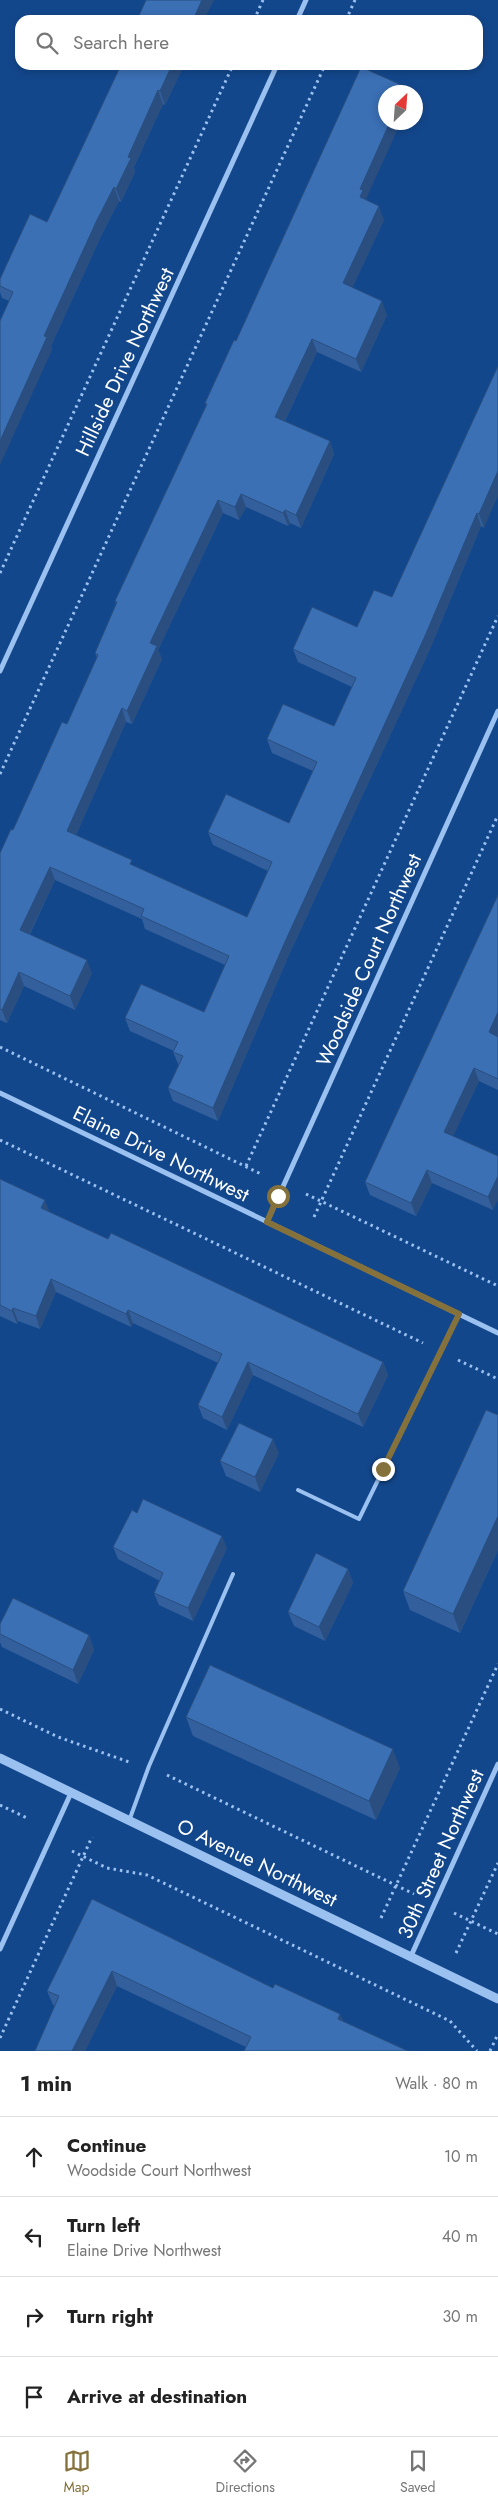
<!DOCTYPE html>
<meta charset="utf-8">
<style>
body{margin:0;font-family:Jost,sans-serif;background:#f6f6f6;color:#222}
.compass{position:absolute;left:378px;top:85px;width:45px;height:45px;border-radius:50%;background:#fff;box-shadow:0 2px 8px #0003;rotate:25deg}
.stop{position:absolute;width:15px;height:15px;margin:-11px;border:4px solid #85713c;border-radius:50%;background:#fff}
.stop.end{background:#85713c;border-color:#fff;box-shadow:0 1px 5px #0008}
.list{margin:0;padding:0;list-style:none}
h2{display:flex;justify-content:space-between;align-items:center;height:65px;margin:0;padding:0 20px;font-size:21px}
h2 small{font-size:16px;font-weight:400;color:#767676}
.list li{display:grid;grid-template-columns:32px 1fr auto;gap:15px;align-items:center;box-sizing:border-box;height:80px;padding:0 20px;border-top:1px solid #e0e0e0}
.list b{display:block;font-size:19px;white-space:nowrap}
.list p{margin:0;font-size:16px;white-space:nowrap;color:#767676}
.list em{font-size:16px;font-style:normal;color:#767676}
.icon{flex:none;width:28px;height:28px;fill:none;stroke:currentColor;stroke-width:2;stroke-linecap:round;stroke-linejoin:round}
.map{position:relative;flex:none;width:498px;height:2051px;overflow:hidden}
.search{position:absolute;background:#fff;box-shadow:0 2px 8px #0003;left:15px;right:15px;top:15px;height:55px;display:flex;align-items:center;gap:12px;box-sizing:border-box;padding:0 18px;border-radius:15px;color:#767676;font-size:19px}
.sheet{height:385px;background:#fff}
nav{display:flex;justify-content:space-around;align-items:center;box-sizing:border-box;height:70px;border-top:1px solid #e0e0e0;background:#fff;font-size:14px;color:#767676}
nav a{display:grid;justify-items:center;gap:2px}
nav .on{color:#85713c}
.map>svg:first-child{display:block}
.lines{fill:none;stroke-linecap:round;stroke-linejoin:round}
.path{stroke:#9bc1f1;stroke-width:3;stroke-dasharray:2.5 4;stroke-linecap:butt}
.service{stroke:#9bc1f1;stroke-width:4}
.minor{stroke:#9bc1f1;stroke-width:5}
.tertiary{stroke:#9bc1f1;stroke-width:9}
.wall{fill:#33609c}
.shaded-wall{fill:#294e7f}
.building{fill:#3b70b5;stroke:#294e7f}
.route{stroke:#85713c;stroke-width:6}
.labels{text-anchor:middle;dominant-baseline:central;stroke-width:4.5;stroke-linejoin:round;paint-order:stroke}
.street-label{font-size:20px;fill:#fff;stroke:#13478c}
</style>
<div class="map">
<svg width="498" height="2051" viewBox="0 0 498 2051">
<rect width="100%" height="100%" fill="#13478c"/>
<g class="lines">
<!-- path -->
<g class="path">
<path d="M254,20L263,0"/>
<path d="M346,20L355,0"/>
<path d="M0,573L233,65"/>
<path d="M0,774L325,65"/>
<path d="M0,1047L263,1175"/>
<path d="M0,1140L423,1343"/>
<path d="M246,1166L498,616"/>
<path d="M306,1194L498,1286"/>
<path d="M314,1217L498,815"/>
<path d="M458,1360L498,1379"/>
<path d="M0,1709L58,1737L129,1762"/>
<path d="M167,1775L414,1894"/>
<path d="M0,1805L27,1818"/>
<path d="M72,1851L107,1868L147,1875L450,2021L477,2051"/>
<path d="M454,1913L498,1934"/>
<path d="M381,1918L498,1664"/>
<path d="M456,1953L498,1863"/>
<path d="M0,2038L92,1837"/>
<path d="M490,2051L498,2034"/>
</g>
<!-- service -->
<g class="service">
<path d="M298,1490L359,1519L459,1314"/>
<path d="M129,1821L149,1766L233,1574"/>
</g>
<!-- minor -->
<g class="minor">
<path d="M297,20L306,0"/>
<path d="M0,671L277,65"/>
<path d="M0,1093L498,1333"/>
<path d="M267,1222L498,711"/>
<path d="M0,1949L71,1793"/>
<path d="M411,1956L498,1764"/>
</g>
<!-- tertiary -->
<path class="tertiary" d="M0,1758L498,1999"/>
</g>
<!-- wall -->
<g class="wall">
<path d="M121,65H184L165,105L163,104L134,167L135,172L121,202L119,201L102,234L51,346L52,350L9,301L2,298L0,292V279L47,222Z"/>
<path d="M366,199L367,200L384,220L352,288L387,315L361,372L317,352L285,421L330,441L334,454L301,528L290,523L288,526L246,507L239,520L223,513L158,650L162,659L132,724L126,722L76,835L134,866L247,917L268,871L213,845L208,832L289,823L313,771L272,753L267,739L334,726L352,687L298,662L293,649L357,627L392,597L498,366L484,528L481,526L430,649L288,957L218,1121L173,1101L168,1088L179,1066L173,1052L174,1051L130,1031L125,1018L204,1012L225,965L145,929L142,919L55,880L30,934L92,973L75,1010L24,986L7,1023L0,1020V853L13,830L67,724L97,658L95,653L116,604L115,601L206,406L205,403L236,341Z"/>
<path d="M498,1036V1090L479,1081L453,1136L498,1156L493,1210L432,1183L416,1216L370,1195L365,1182Z"/>
<path d="M0,1179L49,1212L108,1239L383,1362L388,1375L363,1427L253,1375L227,1430L203,1418L198,1405L218,1363L133,1323L131,1327L56,1292L40,1329L18,1321L17,1324L0,1316Z"/>
<path d="M498,1415V1550L460,1633L410,1610L403,1591Z"/>
<path d="M279,1453L260,1492L226,1476L220,1461Z"/>
<path d="M137,1513L227,1548L193,1621L159,1605L154,1593L160,1581L118,1559L113,1547Z"/>
<path d="M348,1569L353,1583L325,1641L294,1626L288,1612Z"/>
<path d="M0,1624L89,1635L94,1650L78,1684L2,1647L0,1642Z"/>
<path d="M186,1717L400,1768L376,1820L193,1736Z"/>
<path d="M92,1899L273,1988L340,2014L343,2021L246,2047L117,1986L85,2051H35L55,2006L53,2005L47,1991Z"/>
</g>
<!-- shaded-wall -->
<g class="shaded-wall">
<path d="M202,0H214L204,20H193Z"/>
<path d="M172,65H184L165,105L160,91Z"/>
<path d="M406,87L408,92H403Z"/>
<path d="M158,90L163,104L134,167L135,172L121,202L116,189L128,157Z"/>
<path d="M390,122H401L366,199L368,204L360,197V189Z"/>
<path d="M114,187L119,201L102,234L51,346L52,350L0,465V441L44,336L97,220Z"/>
<path d="M379,206L384,220L348,297L343,283Z"/>
<path d="M382,301L387,315L361,372L356,359Z"/>
<path d="M312,339L317,352L280,431L275,417Z"/>
<path d="M330,441L334,454L301,528L296,515Z"/>
<path d="M498,471V496L484,528L479,514Z"/>
<path d="M241,494L246,507L239,520L235,507Z"/>
<path d="M218,500L223,513L158,650L162,659L132,724L127,711L150,643Z"/>
<path d="M285,510L290,523L288,526L283,513Z"/>
<path d="M477,513L481,526L430,649L288,957L218,1121L213,1108L284,944Z"/>
<path d="M122,708L126,722L72,844L67,831Z"/>
<path d="M50,867L55,880L25,943L20,930Z"/>
<path d="M87,960L92,973L75,1010L70,996Z"/>
<path d="M19,972L24,986L7,1023L2,1010Z"/>
<path d="M498,1012V1036L493,1045L489,1032Z"/>
<path d="M474,1068L479,1081L449,1145L444,1132Z"/>
<path d="M427,1170L432,1183L416,1216L411,1203Z"/>
<path d="M498,1176V1200L493,1210L488,1197Z"/>
<path d="M45,1200L50,1213L41,1208Z"/>
<path d="M51,1279L56,1292L40,1329L36,1316Z"/>
<path d="M13,1308L18,1321L17,1324L12,1311Z"/>
<path d="M128,1310L133,1323L131,1327L126,1314Z"/>
<path d="M248,1362L253,1375L227,1430L222,1417Z"/>
<path d="M383,1362L388,1375L363,1427L358,1414Z"/>
<path d="M273,1439L279,1453L260,1492L255,1477Z"/>
<path d="M498,1516V1550L460,1633L453,1614Z"/>
<path d="M222,1536L227,1548L193,1621L188,1608Z"/>
<path d="M348,1569L353,1583L325,1641L319,1627Z"/>
<path d="M89,1635L94,1650L78,1684L73,1670Z"/>
<path d="M393,1749L400,1768L376,1820L369,1801Z"/>
<path d="M112,1971L117,1986L85,2051H72Z"/>
<path d="M340,2014L346,2028L338,2019Z"/>
</g>
<!-- building -->
<g class="building">
<path d="M146,0H202L193,20H137Z"/>
<path d="M121,65H172L160,91L158,90L128,157L131,158L116,189L114,187L97,220L44,336L47,337L0,441V321L13,292L0,286V279L30,214L47,222Z"/>
<path d="M361,67L406,87L403,92H386V122H390L360,189L363,190L360,197L379,206L343,283L382,301L356,359L312,339L275,417L330,441L296,515L285,510L283,513L241,494L235,507L218,500L150,643L157,646L127,711L122,708L67,831L132,860L130,864L247,917L272,862L208,832L226,794L289,823L317,762L267,739L283,704L334,726L356,678L293,649L312,607L357,627L374,590L392,597L498,366V471L479,514L477,513L425,636L284,944L213,1108L168,1088L183,1056L173,1052L178,1042L125,1018L141,984L204,1012L229,956L141,916L144,909L50,867L20,930L87,960L70,996L19,972L2,1010L0,1009V853L11,829L13,830L62,722L67,724L98,655L95,653L117,602L115,601L207,404L205,403L234,340L236,341Z"/>
<path d="M498,895V1012L489,1032L498,1037V1079L474,1068L444,1132L498,1156V1176L488,1197L427,1170L411,1203L365,1182Z"/>
<path d="M0,1179L45,1200L41,1208L108,1239L111,1233L383,1362L358,1414L248,1362L222,1417L198,1405L222,1354L128,1310L126,1314L51,1279L36,1316L13,1308L12,1311L0,1305Z"/>
<path d="M486,1410L498,1415V1516L453,1614L403,1591Z"/>
<path d="M239,1423L273,1439L255,1477L220,1461Z"/>
<path d="M143,1499L222,1536L188,1608L154,1593L163,1573L113,1547L132,1510L137,1513Z"/>
<path d="M316,1553L348,1569L319,1627L288,1612Z"/>
<path d="M13,1598L89,1635L73,1670L0,1634V1624Z"/>
<path d="M210,1665L393,1749L369,1801L186,1717Z"/>
<path d="M92,1899L273,1988L275,1984L340,2014L338,2019L408,2051H244L251,2037L112,1971L72,2051H35L59,1996L47,1991Z"/>
</g>
<g class="lines">
<!-- route -->
<path class="route" d="M278,1196L267,1222L459,1314L383,1469"/>
</g>
<g class="labels">
<!-- street labels -->
<g class="street-label">
<text transform="translate(125 362) rotate(-65)">Hillside Drive Northwest</text>
<text transform="translate(369 960) rotate(-66)">Woodside Court Northwest</text>
<text transform="translate(161 1154) rotate(26)">Elaine Drive Northwest</text>
<text transform="translate(441 1854) rotate(-66)">30th Street Northwest</text>
<text transform="translate(257 1863) rotate(26)">O Avenue Northwest</text>
</g>
</g>
</svg>
<svg class="compass" viewBox="-18 -18 36 36"><path d="M0-13l5 13h-10z" fill="#e53935"/><path d="M0 13l5-13h-10z" fill="#767676"/></svg>
<div class="stop" style="left:278px;top:1196px"></div>
<div class="stop end" style="left:383px;top:1469px"></div>
<div class="search"><svg class="icon" aria-label="search" viewBox="0 0 24 24"><circle cx="10" cy="10" r="6"/><path d="M15 15l6 6"/></svg>Search here</div>
</div>
<section class="sheet">
<h2>1 min<small>Walk · 80 m</small></h2>
<ul class="list">
<li><svg class="icon" aria-label="ahead" viewBox="0 0 24 24"><path d="M12 20V5M6 11l6-6 6 6"/></svg><div><b>Continue</b><p>Woodside Court Northwest</p></div><em>10 m</em></li>
<li><svg class="icon" aria-label="left" viewBox="0 0 24 24"><path d="M17 20v-9H6M10 6l-5 5 5 5"/></svg><div><b>Turn left</b><p>Elaine Drive Northwest</p></div><em>40 m</em></li>
<li><svg class="icon" aria-label="right" viewBox="0 0 24 24"><path d="M7 20v-9h11M14 6l5 5-5 5"/></svg><div><b>Turn right</b></div><em>30 m</em></li>
<li><svg class="icon" aria-label="arrive" viewBox="0 0 24 24"><path d="M6 21V4h12l-3 4 3 4H6"/></svg><div><b>Arrive at destination</b></div></li>
</ul>
</section>
<nav>
<a class="on"><svg class="icon" aria-label="map" viewBox="0 0 24 24"><path d="M3 6l6-2 6 2 6-2v14l-6 2-6-2-6 2zM9 4v14M15 6v14"/></svg>Map</a>
<a><svg class="icon" aria-label="directions" viewBox="0 0 24 24"><path d="M12 3l9 9-9 9-9-9zM9 14v-3h6M13 9l2 2-2 2"/></svg>Directions</a>
<a><svg class="icon" aria-label="saved" viewBox="0 0 24 24"><path d="M7 4h10v16l-5-4-5 4z"/></svg>Saved</a>
</nav>
